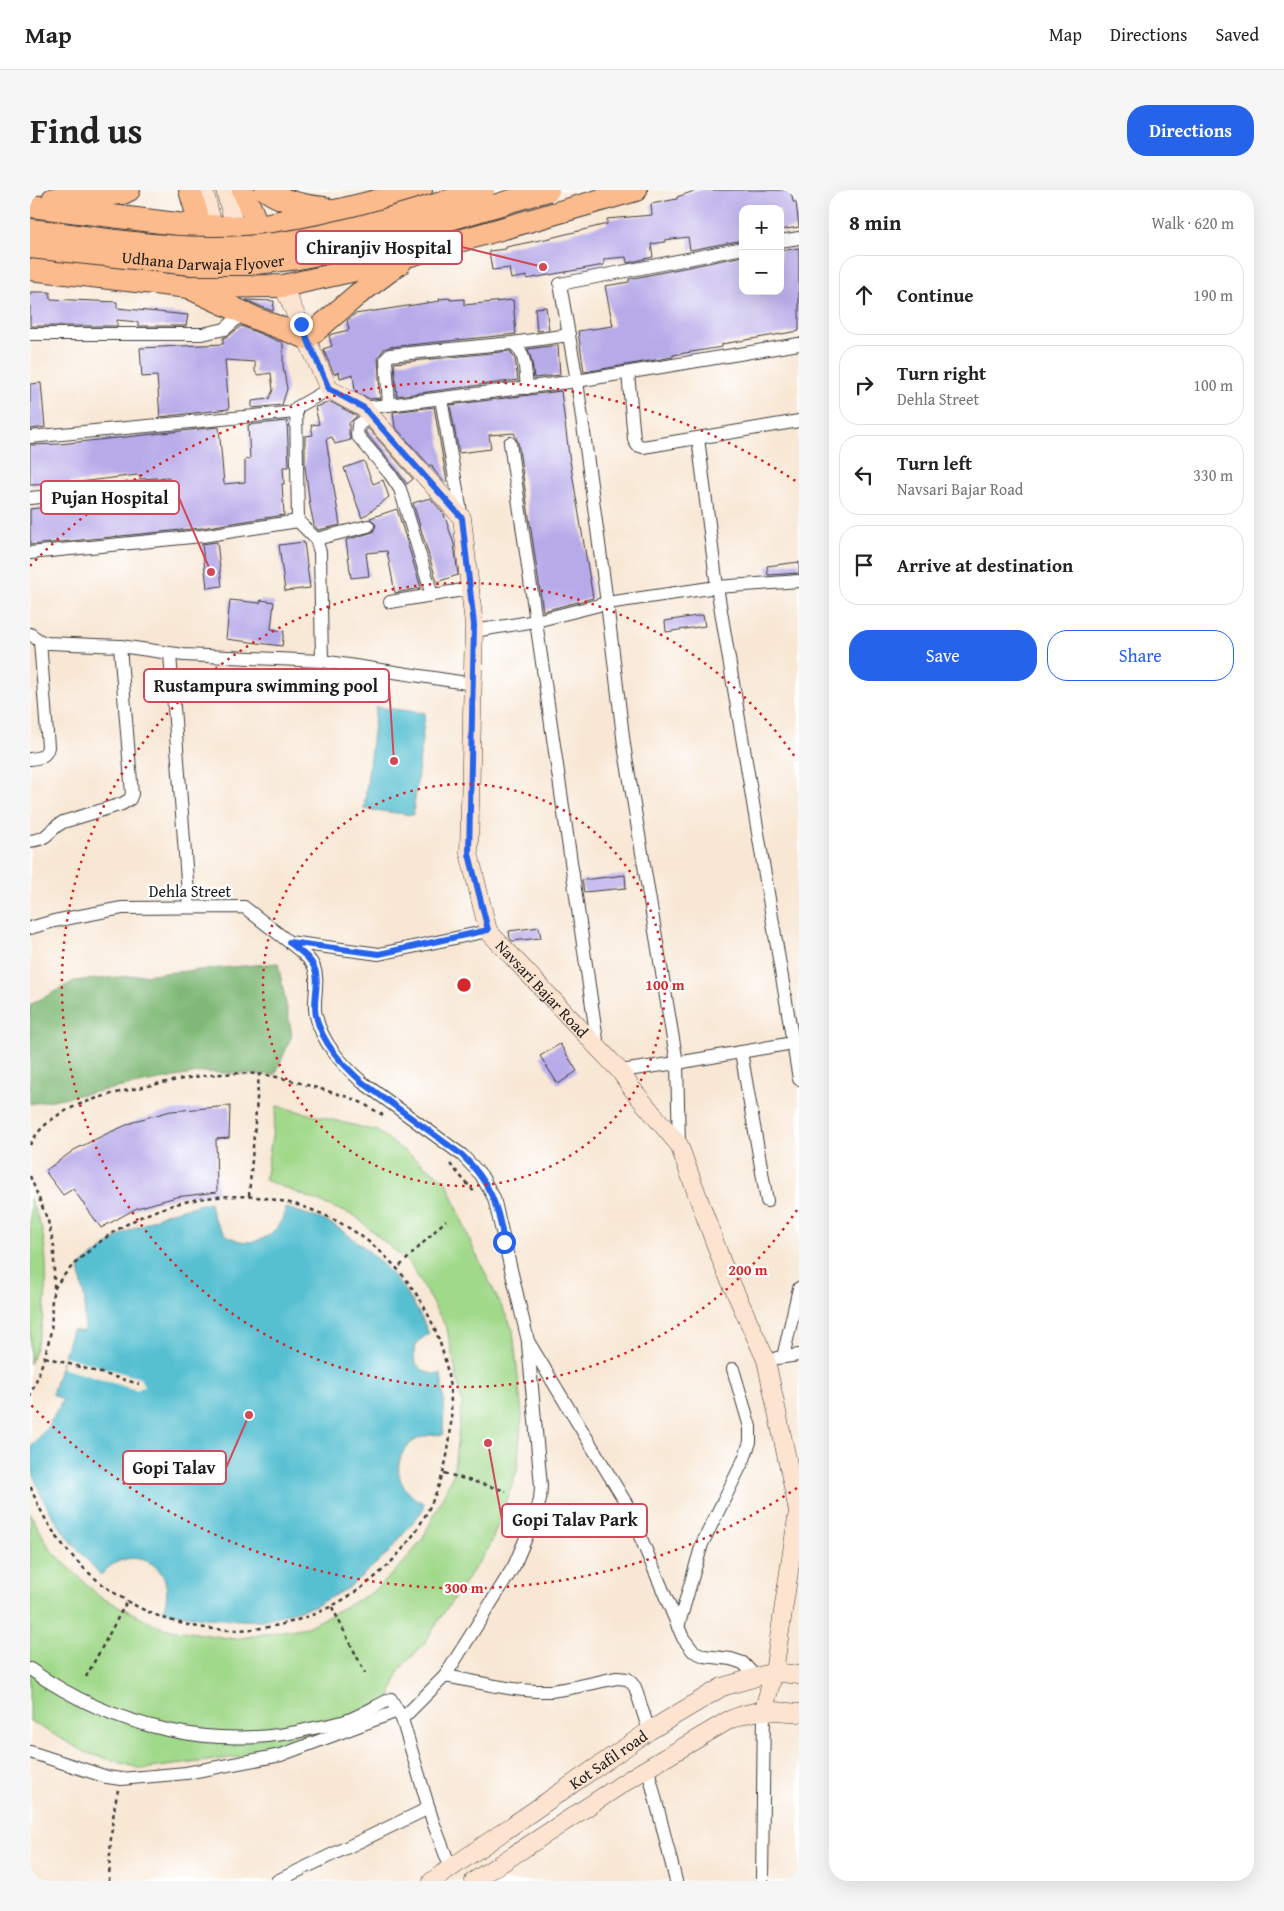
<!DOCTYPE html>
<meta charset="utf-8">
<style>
body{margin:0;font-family:"Gentium Book Plus",serif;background:#f6f6f6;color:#222}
.controls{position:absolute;right:15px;top:15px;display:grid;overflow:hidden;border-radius:10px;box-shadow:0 5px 20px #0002}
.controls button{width:45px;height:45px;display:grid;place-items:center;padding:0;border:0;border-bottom:1px solid #e0e0e0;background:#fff;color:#222;font:25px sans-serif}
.stop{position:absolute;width:15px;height:15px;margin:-11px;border:4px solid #2563eb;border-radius:50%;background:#fff}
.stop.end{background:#2563eb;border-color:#fff;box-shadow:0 1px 5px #0008}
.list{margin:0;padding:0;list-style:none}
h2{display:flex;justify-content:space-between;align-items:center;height:65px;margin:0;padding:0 20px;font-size:21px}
h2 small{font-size:16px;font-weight:400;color:#767676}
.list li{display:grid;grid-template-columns:32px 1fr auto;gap:15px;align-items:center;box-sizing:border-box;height:80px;margin:0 10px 10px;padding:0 10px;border:1px solid #e0e0e0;border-radius:20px}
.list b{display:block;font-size:19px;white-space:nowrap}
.list p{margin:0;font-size:16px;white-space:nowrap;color:#767676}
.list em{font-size:16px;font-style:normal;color:#767676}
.actions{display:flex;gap:10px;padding:15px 20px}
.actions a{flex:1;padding:11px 0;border:1px solid #2563eb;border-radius:20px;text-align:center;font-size:18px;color:#2563eb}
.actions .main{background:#2563eb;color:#fff}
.icon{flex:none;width:28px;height:28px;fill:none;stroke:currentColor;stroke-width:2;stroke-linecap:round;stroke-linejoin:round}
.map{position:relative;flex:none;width:769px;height:1691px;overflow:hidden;border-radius:20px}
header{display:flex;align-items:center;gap:30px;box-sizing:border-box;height:70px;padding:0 25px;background:#fff;border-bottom:1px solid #e0e0e0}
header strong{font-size:24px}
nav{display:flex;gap:28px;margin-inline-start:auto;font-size:18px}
.intro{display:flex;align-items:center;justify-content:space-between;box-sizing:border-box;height:120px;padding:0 30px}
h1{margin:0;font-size:35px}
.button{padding:12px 22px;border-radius:20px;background:#2563eb;color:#fff;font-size:18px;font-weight:700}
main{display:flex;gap:30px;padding:0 30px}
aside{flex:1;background:#fff;border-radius:20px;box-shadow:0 5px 20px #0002}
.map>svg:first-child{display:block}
.green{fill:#a1d98b;stroke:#5e7a54}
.forest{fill:#80b977;stroke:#4e6a4a}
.water{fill:#56c0d1;stroke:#396e76}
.pier{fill:#f8e7d4}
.building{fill:#b7aae9}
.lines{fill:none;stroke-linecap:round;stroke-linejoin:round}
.street-casing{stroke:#3d3a38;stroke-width:14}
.secondary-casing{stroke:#3d3a38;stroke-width:19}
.highway-casing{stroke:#3d3a38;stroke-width:24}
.path{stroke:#3d3a38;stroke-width:2.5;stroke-dasharray:4 4;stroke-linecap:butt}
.street{stroke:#fff;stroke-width:12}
.secondary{stroke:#fde4d1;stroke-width:18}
.highway{stroke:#fbbb8d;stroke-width:22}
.highway-bridge-casing{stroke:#3d3a38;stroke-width:24;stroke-linecap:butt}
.highway-bridge{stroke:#fbbb8d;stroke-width:22}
.route{stroke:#2563eb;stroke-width:6}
.ring{fill:none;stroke:#d62828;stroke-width:2.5;stroke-dasharray:2.5 5}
.labels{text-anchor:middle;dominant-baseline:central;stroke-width:4.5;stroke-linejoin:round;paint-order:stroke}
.street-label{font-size:16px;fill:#1c1c1c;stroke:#fff}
.centre{fill:#d62828;stroke:#fff;stroke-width:2.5}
.ring-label{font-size:15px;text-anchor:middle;font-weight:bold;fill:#d62828;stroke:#fff;stroke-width:4.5;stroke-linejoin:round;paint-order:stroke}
.leader{fill:none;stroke:#d1495b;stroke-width:2}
.callout-dot{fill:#d1495b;stroke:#fff;stroke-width:2}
.callout{fill:#fff;stroke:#d1495b;stroke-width:2}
.callout-label{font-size:18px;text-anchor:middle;font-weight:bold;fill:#1c1c1c}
</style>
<header>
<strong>Map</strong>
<nav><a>Map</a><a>Directions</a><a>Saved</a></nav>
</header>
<div class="intro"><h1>Find us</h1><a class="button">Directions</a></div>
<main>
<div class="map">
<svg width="769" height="1691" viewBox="0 0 769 1691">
<rect width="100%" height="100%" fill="#fff"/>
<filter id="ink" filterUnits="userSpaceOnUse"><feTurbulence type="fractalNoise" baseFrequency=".02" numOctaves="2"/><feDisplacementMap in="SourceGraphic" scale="10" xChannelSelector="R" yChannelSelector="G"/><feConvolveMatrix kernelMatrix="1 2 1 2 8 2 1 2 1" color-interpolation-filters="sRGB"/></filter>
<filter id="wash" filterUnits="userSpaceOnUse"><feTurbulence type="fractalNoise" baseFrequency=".0096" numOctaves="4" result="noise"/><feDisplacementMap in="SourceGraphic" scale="20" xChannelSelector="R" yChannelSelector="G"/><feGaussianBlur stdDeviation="1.12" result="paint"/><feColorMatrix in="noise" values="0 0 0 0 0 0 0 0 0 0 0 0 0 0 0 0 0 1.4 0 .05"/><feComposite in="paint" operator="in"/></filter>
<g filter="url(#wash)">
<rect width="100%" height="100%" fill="#f8e7d4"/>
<!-- green -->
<g class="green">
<path d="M247,916L347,941L417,992L443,1058L483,1140L492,1225L487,1281L460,1356L411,1427L394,1454L369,1480L355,1525L241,1563L112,1579L57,1563L0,1531V1323L20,1359L70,1407L133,1438L205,1449L277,1437L341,1403L370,1377L392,1350L423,1285L432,1212L417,1139L381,1075L325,1026L235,990Z"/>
<path d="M0,1008C4,1020 11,1033 13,1045C20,1087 16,1135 0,1174Z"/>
</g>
<!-- forest -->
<path class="forest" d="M248,773L262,845L245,885L173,882L0,914V815L44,791Z"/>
<!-- water -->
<g class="water">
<path d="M346,517L395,523L383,625L334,619Z"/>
<path d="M180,1012C185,1062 244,1066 256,1018C271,1023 289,1027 303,1035C345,1060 380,1099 399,1144C373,1156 383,1187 411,1184L414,1213L413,1245C366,1240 351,1294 394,1313L392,1321L358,1363L318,1398L284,1416L229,1431L174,1428L133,1421C151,1376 101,1349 71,1385C39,1351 0,1307 0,1258L17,1238L33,1210L22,1204L42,1140L54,1142L55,1113L49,1077L94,1043L137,1023Z"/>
</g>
<!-- pier -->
<path class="pier" d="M34,1166L110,1188L114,1196L107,1200L31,1178Z"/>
<g id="blocks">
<!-- building -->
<g class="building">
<path d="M667,0H761L763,12H766L769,37L750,40V19H713V50L660,60L658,47L635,50V52L621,54L623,67L597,73L596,67L574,69V75L497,89V86L481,89L479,78L462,80L459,61L476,59V57L520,48L577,34V29L622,25L621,14L647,9V7Z"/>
<path d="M769,58V141L692,154V157L643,165V167L554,182L548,141L583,136L575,96L599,92V89L713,66V101H750V61Z"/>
<path d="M0,102H20V109L87,112V118L158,125L156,136H108V132L87,130V136H0Z"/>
<path d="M420,108V110L434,109V115L483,110L486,144L359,157L354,159L348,167L350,208L340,209L325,201L323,184L310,188L309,182L304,184L293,159L302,156L299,146L302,144L319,140L317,131L325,124L410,111L409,109Z"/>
<path d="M216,110L244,111L243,121L232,117Z"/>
<path d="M516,117L519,140L507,141L505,118Z"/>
<path d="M211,136L253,153V176L257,199L252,215L222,218V211L239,209L243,200L241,183L229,185L225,182V172L195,170L199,219L130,227L127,186L112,187L110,158L193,154V148L200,145Z"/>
<path d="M528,155L530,185L504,188L502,172L498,159Z"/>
<path d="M480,161L485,169L488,190L367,206L364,173Z"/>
<path d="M11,193L15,237L0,239V194Z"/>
<path d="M531,201L539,265L563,408L513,421L488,252L484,243L459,245L461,259L429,263L420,215Z"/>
<path d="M301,212L327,226L319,233V245L321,250L305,254L302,247L296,249L310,335L288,340L284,335L280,316L275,276V246L283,245L281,235L289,234L285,217Z"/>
<path d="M404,217L417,292L415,293L404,280L402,275L400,276L365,237L363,222Z"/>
<path d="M257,231L259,277H253L254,294H252L254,325L171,338L0,355V319L136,303L140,301L143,295L138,287L110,289V285H107L33,294L0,295V255L30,254L189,237L194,294L215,292V270L220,269L218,235Z"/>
<path d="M338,238L383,289L377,294L366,279L335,242Z"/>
<path d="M334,271L343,294L353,290L359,307L332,328L314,278Z"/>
<path d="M400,308L414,324L424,354L428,385L407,392L383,313Z"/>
<path d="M367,319L391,398L365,403L357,361L336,363L339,386L321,388L316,350L343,342L346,335L340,328Z"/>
<path d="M187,352L192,396L177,398L172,354Z"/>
<path d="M274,352L280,398L255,401L249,355Z"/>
<path d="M769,372V383L738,385L737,376Z"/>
<path d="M200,410L230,413L231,410L244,412L241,439L254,441L252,456L196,449Z"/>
<path d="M673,425L675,436L636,442L635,431Z"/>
<path d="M595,685L596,698L554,702L552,690Z"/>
<path d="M509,737L511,748L482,751L480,748L479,741Z"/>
<path d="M530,854L547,881L528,894L510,866Z"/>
<path d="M200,916L199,948L186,949L187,1002L146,1007L107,1018L71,1038L43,999L33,1005L15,981L44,960L76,944L108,930L141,921Z"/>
</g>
</g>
</g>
<g filter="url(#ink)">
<use href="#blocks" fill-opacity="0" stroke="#3d3a38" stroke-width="1"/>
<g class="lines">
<defs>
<g id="street">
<path d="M750,51L769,48"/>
<path d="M0,144H172L195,139L214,122"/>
<path d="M482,153C497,161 495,183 497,198"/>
<path d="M598,183L604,249L607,255L613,257L769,231"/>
<path d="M411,209L432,328"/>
<path d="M359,215L356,169L360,165L482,153L539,145"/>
<path d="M334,218L547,191L769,154"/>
<path d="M341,226L328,235L327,245L360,284L370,299L402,405"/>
<path d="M0,247L266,222"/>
<path d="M668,248L687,397L769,889"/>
<path d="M480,253L568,857"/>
<path d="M0,308L135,295"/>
<path d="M268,331L286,349L290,362L292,471"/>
<path d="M286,349L338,336"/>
<path d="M0,363L172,346L268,331L266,218L299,199"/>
<path d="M360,412L439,399"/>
<path d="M444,441L506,431L577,413L687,397L769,391"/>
<path d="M0,444L10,451L18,453L90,456L154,465L292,471L443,494"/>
<path d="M140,464L159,717"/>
<path d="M0,569C9,568 16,567 18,557L10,451"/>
<path d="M0,651C22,648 16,641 33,632L92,614L100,609L102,604L90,456"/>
<path d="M0,738L24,731L92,718L214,717L259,752L349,764L458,741"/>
<path d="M259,752C267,759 280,767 284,777C290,791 282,811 286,826C292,853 312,874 332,892L432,965L451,985L464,1008L498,1151L596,1313L653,1448L663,1461L674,1466L701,1469L713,1473L727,1488"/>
<path d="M711,862L737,1011"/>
<path d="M590,881L647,873L769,852"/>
<path d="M649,955L647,873L594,555L577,413L547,191L530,94L713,58"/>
<path d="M753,1167L769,1098"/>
<path d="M747,1168L769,1165"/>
<path d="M648,1437L672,1354L714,1269L720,1252V1237L703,1179"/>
<path d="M0,1479C82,1537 186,1563 284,1538C296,1536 309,1534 321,1529C335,1523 348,1515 361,1509L372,1529L403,1632L421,1679"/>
<path d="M415,1486C449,1492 484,1502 519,1501C542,1499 565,1492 587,1488L598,1489L605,1497L619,1541"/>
<path d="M372,1529L415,1486L476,1389L484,1376L504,1329L510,1310L511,1296L498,1154"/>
<path d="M0,1562L77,1587L91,1589L156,1583L251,1565L368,1521"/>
<path d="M618,1579L646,1691"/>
<path d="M247,1691L399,1618"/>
<path d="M732,1691L734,1519"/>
</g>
<g id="secondary">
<path d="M174,0L186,47"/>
<path d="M195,0L208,48"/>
<path id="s1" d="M253,96L299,199L334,218L432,328L444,435L439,663L458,741L590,881L603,900L649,955L693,1075L736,1170L768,1321L744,1482L734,1519"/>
<path id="s2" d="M402,1691L619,1541L692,1497L744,1482L769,1485"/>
<path d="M444,1691L606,1585L699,1530C729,1518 738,1520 769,1523"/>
</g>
<g id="highway">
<path d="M160,0L174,49"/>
<path d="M213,0L233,49"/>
<path d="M236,0C253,12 273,16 294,18"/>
<path d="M23,9L93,3L99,0"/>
<path d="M0,16L155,35L219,38L314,19L391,0"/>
<path d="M0,79L159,97L253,96L339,77L606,0"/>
<path d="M164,100L227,129L277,148L327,105L370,73"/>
</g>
</defs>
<!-- street casing -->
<use href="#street" class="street-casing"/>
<!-- secondary casing -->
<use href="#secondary" class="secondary-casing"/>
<!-- highway casing -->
<use href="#highway" class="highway-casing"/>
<!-- path -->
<g class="path">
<path d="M0,955C20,914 81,904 122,895C157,888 191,881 227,884C250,886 273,894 294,900C303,903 314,905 323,909C334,913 343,920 353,925"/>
<path d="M420,974L446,1004"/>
<path d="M0,986L18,1031L24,1057V1098"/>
<path d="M219,1006L229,884"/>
<path d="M370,1076L416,1030"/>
<path d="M15,1167L109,1194"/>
<path d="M0,1207C8,1185 17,1164 21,1140C23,1127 19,1107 26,1096C37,1079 55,1064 71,1051C145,995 250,990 328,1044C375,1076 409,1129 418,1185C450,1375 238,1511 80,1400C44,1374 15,1338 0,1295"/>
<path d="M414,1283L476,1301"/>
<path d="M302,1417L335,1483"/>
<path d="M56,1487L97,1411"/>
<path d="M79,1691C80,1660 81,1630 88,1600"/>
</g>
<!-- street -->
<use href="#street" class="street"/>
<!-- secondary -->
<use href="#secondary" class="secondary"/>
<!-- highway -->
<use href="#highway" class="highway"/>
<defs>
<g id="highway-bridge">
<path d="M0,40C71,48 144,62 215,57C297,51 375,24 453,0"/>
<path id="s3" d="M0,57L162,74H218L268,68L325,57L518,0"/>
</g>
</defs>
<!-- highway-bridge casing -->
<use href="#highway-bridge" class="highway-bridge-casing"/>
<!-- highway-bridge -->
<use href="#highway-bridge" class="highway-bridge"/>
</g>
</g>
<g class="lines" filter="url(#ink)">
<!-- route -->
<path class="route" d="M271,134L299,199L334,218L432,328L444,435L439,664L458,740L349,764L259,752C267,759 280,767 284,777C291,791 282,811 286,826C292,853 312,874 332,892L432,965C460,992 468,1015 474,1052"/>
</g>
<!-- distance rings -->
<g class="ring">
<circle cx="434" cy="795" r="201"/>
<path d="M767 1020A402 402 0 1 1 767 570"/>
<path d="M767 1298A603 603 0 0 1 0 1214M0 376A603 603 0 0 1 767 292"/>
</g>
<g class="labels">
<!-- street labels -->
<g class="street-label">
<text stroke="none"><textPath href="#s3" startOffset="174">Udhana Darwaja Flyover</textPath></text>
<text x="160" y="701">Dehla Street</text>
<text stroke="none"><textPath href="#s1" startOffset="795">Navsari Bajar Road</textPath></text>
<text stroke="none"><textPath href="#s2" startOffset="214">Kot Safil road</textPath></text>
</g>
</g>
<circle cx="434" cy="795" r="8" class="centre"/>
<g class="ring-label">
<text x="635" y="800">100 m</text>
<text x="718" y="1085">200 m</text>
<text x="434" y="1403">300 m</text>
</g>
<!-- callouts -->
<path class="leader" d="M513 77L432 57M181 382L149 308M364 571L359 496M219 1225L196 1278M458 1253L472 1330"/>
<g class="callout-dot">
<circle cx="513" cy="77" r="5"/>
<circle cx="181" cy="382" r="5"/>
<circle cx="364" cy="571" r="5"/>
<circle cx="219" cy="1225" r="5"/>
<circle cx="458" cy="1253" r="5"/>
</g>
<g class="callout">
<rect x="266" y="41" width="166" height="33" rx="5"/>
<rect x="11" y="291" width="138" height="33" rx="5"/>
<rect x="114" y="479" width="245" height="33" rx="5"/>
<rect x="93" y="1261" width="103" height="33" rx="5"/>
<rect x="472" y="1314" width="145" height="33" rx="5"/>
</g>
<g class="callout-label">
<text x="349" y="64">Chiranjiv Hospital</text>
<text x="80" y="314">Pujan Hospital</text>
<text x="236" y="502">Rustampura swimming pool</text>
<text x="144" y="1284">Gopi Talav</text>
<text x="545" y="1336">Gopi Talav Park</text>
</g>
</svg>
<div class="controls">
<button>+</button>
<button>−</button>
</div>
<div class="stop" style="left:474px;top:1052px"></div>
<div class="stop end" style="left:271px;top:134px"></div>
</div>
<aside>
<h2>8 min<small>Walk · 620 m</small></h2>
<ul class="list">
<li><svg class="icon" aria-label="ahead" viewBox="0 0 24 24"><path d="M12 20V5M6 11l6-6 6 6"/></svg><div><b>Continue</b></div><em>190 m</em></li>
<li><svg class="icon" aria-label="right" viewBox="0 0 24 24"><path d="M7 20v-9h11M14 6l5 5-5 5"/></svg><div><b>Turn right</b><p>Dehla Street</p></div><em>100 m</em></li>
<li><svg class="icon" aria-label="left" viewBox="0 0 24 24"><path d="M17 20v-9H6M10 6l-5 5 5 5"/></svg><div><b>Turn left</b><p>Navsari Bajar Road</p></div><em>330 m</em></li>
<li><svg class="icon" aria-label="arrive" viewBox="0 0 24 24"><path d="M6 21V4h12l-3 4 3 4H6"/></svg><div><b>Arrive at destination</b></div></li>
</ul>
<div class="actions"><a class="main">Save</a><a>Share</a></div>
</aside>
</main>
